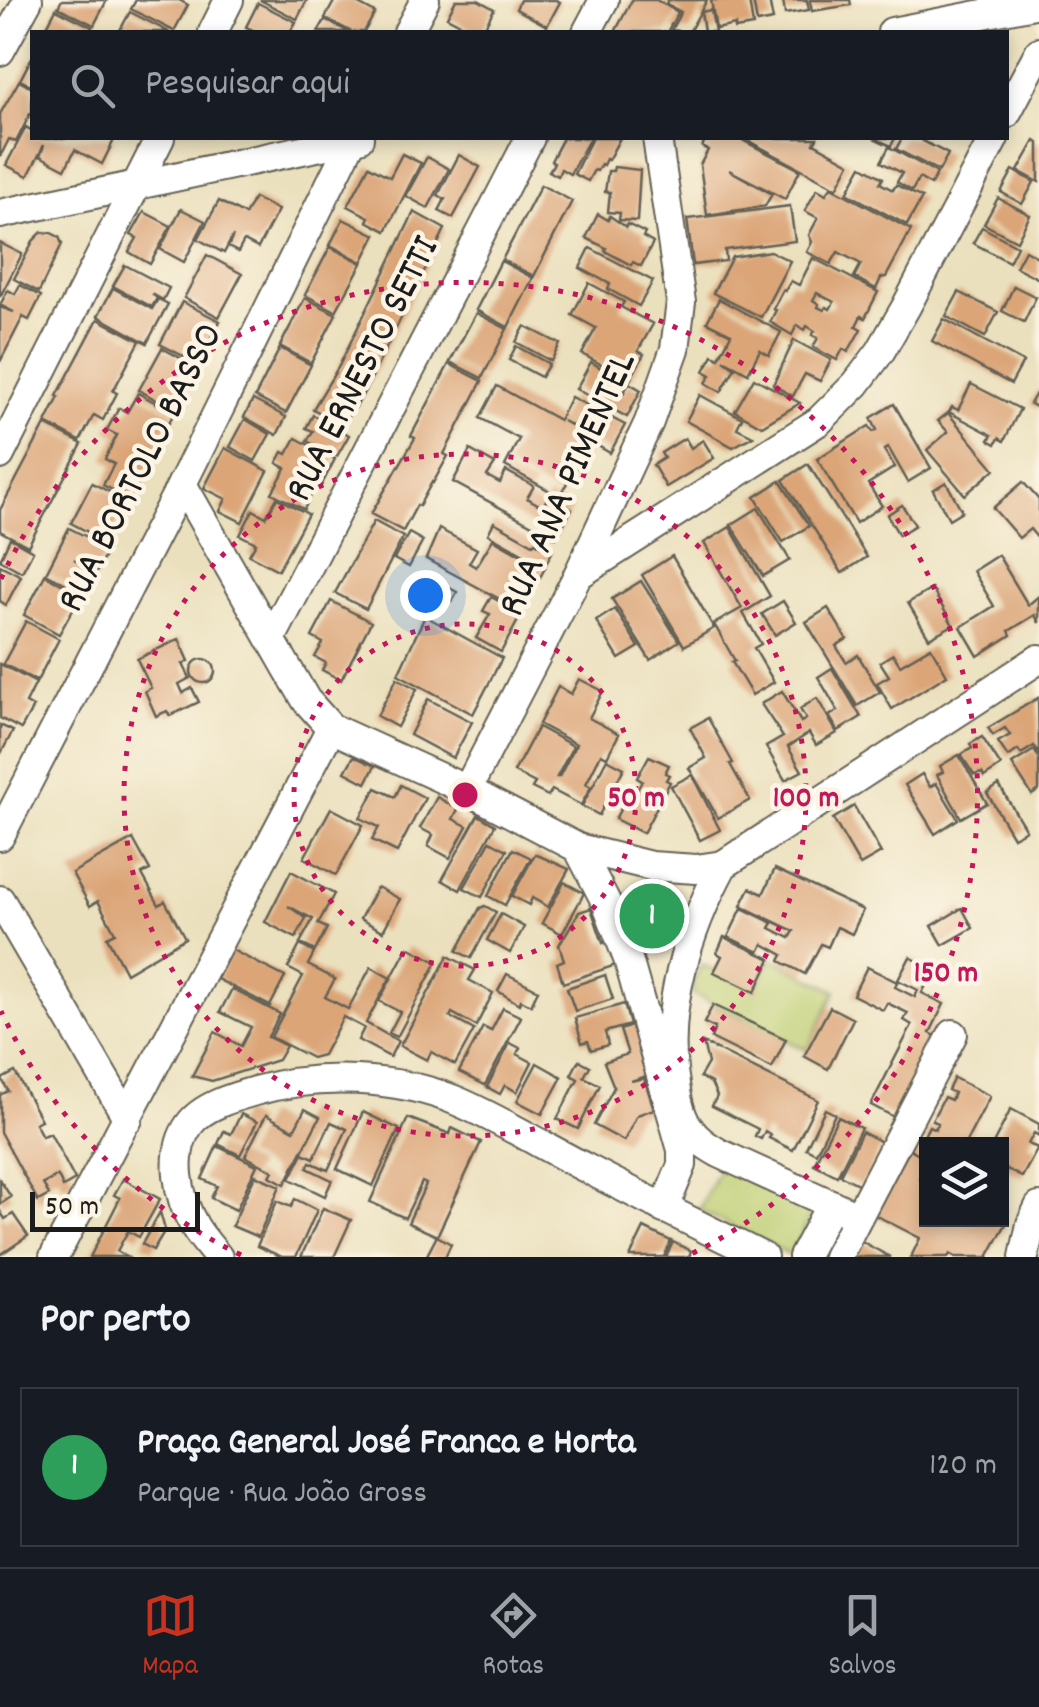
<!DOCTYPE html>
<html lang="pt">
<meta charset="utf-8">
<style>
body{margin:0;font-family:Dekko,sans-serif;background:#242831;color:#f1f3f6}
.controls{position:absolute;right:30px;bottom:30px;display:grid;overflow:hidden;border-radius:0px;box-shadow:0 5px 15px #0003}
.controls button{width:90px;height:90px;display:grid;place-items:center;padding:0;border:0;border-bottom:2px solid #363941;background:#171b24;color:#f1f3f6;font:50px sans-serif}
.scale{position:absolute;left:30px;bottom:25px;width:170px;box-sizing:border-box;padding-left:10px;border:5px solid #1c1c1c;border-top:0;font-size:28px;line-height:35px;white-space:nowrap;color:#1c1c1c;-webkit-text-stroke:8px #fcf5e5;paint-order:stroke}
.you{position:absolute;left:425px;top:595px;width:35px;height:35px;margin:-25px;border:8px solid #fff;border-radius:50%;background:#1a73e8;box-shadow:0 0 0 15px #1a73e833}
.badge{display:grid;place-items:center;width:65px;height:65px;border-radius:50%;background:#c8321e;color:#fff;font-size:32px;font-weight:700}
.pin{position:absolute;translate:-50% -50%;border:5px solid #fff;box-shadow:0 2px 10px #0006}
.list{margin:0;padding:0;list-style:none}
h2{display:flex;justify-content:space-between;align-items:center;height:130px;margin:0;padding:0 40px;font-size:42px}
h2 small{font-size:32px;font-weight:400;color:#9ea1a6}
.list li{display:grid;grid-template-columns:65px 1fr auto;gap:30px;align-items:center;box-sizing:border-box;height:160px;margin:0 20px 20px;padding:0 20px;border:2px solid #363941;border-radius:0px}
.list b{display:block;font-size:38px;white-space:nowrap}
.list p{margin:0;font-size:32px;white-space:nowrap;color:#9ea1a6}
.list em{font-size:32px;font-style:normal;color:#9ea1a6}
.icon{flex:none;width:55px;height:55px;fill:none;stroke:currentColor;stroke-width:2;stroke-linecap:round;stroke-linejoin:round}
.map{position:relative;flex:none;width:1039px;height:1257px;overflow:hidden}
.search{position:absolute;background:#171b24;box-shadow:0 5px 15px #0003;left:30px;right:30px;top:30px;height:110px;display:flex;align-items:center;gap:25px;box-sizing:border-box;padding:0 35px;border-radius:0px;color:#9ea1a6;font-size:38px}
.sheet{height:310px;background:#171b24}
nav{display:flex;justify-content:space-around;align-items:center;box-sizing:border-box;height:140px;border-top:2px solid #363941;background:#171b24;font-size:28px;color:#9ea1a6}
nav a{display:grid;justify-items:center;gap:5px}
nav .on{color:#c8321e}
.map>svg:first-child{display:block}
.green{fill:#bccd70;stroke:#6c7446;stroke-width:2.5}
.building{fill:#dba578;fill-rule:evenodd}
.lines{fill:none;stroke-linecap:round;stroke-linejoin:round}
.minor-casing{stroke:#646154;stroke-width:32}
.minor{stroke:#fff;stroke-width:28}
.ring{fill:none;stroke:#c2185b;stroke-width:5;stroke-dasharray:5 10}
.labels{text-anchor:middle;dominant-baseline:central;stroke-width:9;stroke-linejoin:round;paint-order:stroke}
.street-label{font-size:40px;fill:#1c1c1c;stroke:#fcf5e5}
.centre{fill:#c2185b;stroke:#fcf5e5;stroke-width:5}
.ring-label{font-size:30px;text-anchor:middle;font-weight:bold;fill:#c2185b;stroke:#fcf5e5;stroke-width:9;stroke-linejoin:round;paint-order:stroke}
</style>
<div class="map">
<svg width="1039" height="1257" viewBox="0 0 1039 1257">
<rect width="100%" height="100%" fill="#fcf5e5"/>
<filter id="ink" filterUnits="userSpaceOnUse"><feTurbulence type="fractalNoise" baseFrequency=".01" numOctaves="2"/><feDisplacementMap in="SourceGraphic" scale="20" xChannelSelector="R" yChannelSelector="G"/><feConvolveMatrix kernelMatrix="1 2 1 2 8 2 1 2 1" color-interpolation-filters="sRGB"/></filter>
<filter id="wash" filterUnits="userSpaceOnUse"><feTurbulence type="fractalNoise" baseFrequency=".0048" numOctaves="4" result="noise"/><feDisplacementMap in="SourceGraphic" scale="40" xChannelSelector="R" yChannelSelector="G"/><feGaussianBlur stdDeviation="2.25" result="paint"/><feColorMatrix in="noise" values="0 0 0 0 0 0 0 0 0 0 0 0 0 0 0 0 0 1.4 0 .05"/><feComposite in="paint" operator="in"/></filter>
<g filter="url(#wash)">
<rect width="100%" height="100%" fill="#ebe0bd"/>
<!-- green -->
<g class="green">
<path d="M645,884C667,884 680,893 686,914L675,942C661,952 650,953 634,947L620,906C626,894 633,889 645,884Z"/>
<path d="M772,959L836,991L807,1050L693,994V982L702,965L755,991Z"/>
<path d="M723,1162L815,1208L791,1255L699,1210Z"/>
</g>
<g id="blocks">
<!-- building -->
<g class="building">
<path d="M62,0H107L94,25L58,7Z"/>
<path d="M136,0H179L188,5L174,31L131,9Z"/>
<path d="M260,0H307L297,19Z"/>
<path d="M335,0H351L375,13L364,32H352L325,18Z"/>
<path d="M456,0H478L494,9L482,32H476L447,17Z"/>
<path d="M520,0H556L560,2L547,26L516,9Z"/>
<path d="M632,0H656L678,12L667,32H615Z"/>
<path d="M668,0H707L689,32L671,30L681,12L666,4Z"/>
<path d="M711,0H749L753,26L735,29V25L716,29Z"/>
<path d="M753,0H769L773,20L757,23Z"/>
<path d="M783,0H807L809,10L785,14Z"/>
<path d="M810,0H850L851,5L812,11Z"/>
<path d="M258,3L296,22L290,32H257L246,27Z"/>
<path d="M56,9L92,27L89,32H44Z"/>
<path d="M711,10L715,32H704L701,12Z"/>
<path d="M130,12L169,32H119Z"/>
<path d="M325,20L349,32H318Z"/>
<path d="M32,57V86L20,80Z"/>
<path d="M19,81L32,88V116L30,114L16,142L9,139L0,157V114Z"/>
<path d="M26,127L32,131V138L49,139V138H115L102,164L75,150L65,169L40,156L44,145L28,176L6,165Z"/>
<path d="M563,138H590L570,174L561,169L558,176L549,171L554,163L551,161Z"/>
<path d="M592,138H620L608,160L606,159L603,165L601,164L597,171L594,170L588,181L574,174Z"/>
<path d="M706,138H738L800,170L785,199L729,170L772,194L765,206L707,215L700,165L708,150L702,147Z"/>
<path d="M743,138H817L814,143L850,163L837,188Z"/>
<path d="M874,138H895L891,146Z"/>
<path d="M902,138H925L923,141L948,154L939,171L896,149Z"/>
<path d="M1035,141L1039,143V182L1018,171Z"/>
<path d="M889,147L937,173L931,185L919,178L912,191L897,182L902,173L881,162Z"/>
<path d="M402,154L421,163L386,231L367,221L369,217L348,206L369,166L390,177Z"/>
<path d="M459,155L480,167L453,218L439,211L445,199L438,195Z"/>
<path d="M427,157L449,169L428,208L406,196Z"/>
<path d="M862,166L883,178L880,183L893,190L896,185L922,198L907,225L847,193Z"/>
<path d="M614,167L640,170L637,221L619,220L620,213L608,212L610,192H605L608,171H613Z"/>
<path d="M1013,170L1034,182L1022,204L1001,192Z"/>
<path d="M541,185L572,201L534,276L502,260Z"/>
<path d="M831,187L911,230L886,277L881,278L876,289L854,277L861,264L838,252L831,264L807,252L812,242L809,235L818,218L805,211L817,189L826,194Z"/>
<path d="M254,198L278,210L258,248L244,241L238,252L228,247L233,236L224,253L198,239L219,201L245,215Z"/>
<path d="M998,198L1030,215L1017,241L984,224Z"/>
<path d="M790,206L795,241L725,250L726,261L693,265L687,219Z"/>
<path d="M181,209L205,221L184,262L160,249Z"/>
<path d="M144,212L171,226L150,264L129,252L137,238L131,235Z"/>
<path d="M414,212L445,229L369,383L356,407L353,406L343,425L313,409L339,366Z"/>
<path d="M598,214L608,220L610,216L626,227L627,224L645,233L643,237L653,243L641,266L633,262L631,265L605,251L606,248L586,238Z"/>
<path d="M343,219L376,235L362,262L330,245Z"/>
<path d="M982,227L1017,246L1009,262L973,243Z"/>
<path d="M42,232L51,233L59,237L62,244L39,292L14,279L33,241Z"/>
<path d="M0,243L22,254L0,297Z"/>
<path d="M330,247L362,263L336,311L305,295Z"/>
<path d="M590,248L653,281L639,306L608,289L610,284L580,268Z"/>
<path d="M1025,250L1039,258V279L1016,267Z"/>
<path d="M770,251L790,261L761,317L713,293L732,257Z"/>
<path d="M207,255L242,274L219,317L184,298Z"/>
<path d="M813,258L878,292L865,318L861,316L856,326L861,329L848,352L843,349L837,360L813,347L818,338L812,335L815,331L807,326L805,330L797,325L792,335L770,322L776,310L773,309L783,290L785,291L791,281L799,285ZM817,293L834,302L830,309L826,307L824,310L818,307L819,304L813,300Z"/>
<path d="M501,261L533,278L508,327L476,310Z"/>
<path d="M125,265L169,288L163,300L152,294L157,298L152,307L113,286Z"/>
<path d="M589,283L624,302L621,307L653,324L638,351L644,354L630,380L582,354L596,328L572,315Z"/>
<path d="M20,285L41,296L29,320L23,317L0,362V307L14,312L0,305L8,290L15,294Z"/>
<path d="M1014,286L1036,297L1024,322L1002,311Z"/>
<path d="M113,288L152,309L158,299L168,304L147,343L98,316Z"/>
<path d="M959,292L998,312L985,337L946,316Z"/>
<path d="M305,298L336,314L311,363L280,346Z"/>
<path d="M719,299L781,332L769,355L760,350L748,373L724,360L735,368L721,392L706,383L711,375L704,371L713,355L719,358L731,334L707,322Z"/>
<path d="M182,302L220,321L197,363L160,344Z"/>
<path d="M476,313L507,329L482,378L450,362Z"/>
<path d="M98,319L140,341L113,391L117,393L103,420L94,415L80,441L46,423L59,397L57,396Z"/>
<path d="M944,319L1023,362L1011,384L932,341Z"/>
<path d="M525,326L560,344L551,361L516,342Z"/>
<path d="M794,340L831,360L820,381L805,374L793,396L773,385Z"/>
<path d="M516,346L549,364L541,377L509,360Z"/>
<path d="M162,348L197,367L174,410L139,390Z"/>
<path d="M280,348L311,365L286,413L255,397Z"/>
<path d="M591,362L604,370L598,380L623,394L629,383L641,390L627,417L576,389Z"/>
<path d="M449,364L482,381L444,454L448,456L433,483L432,482L419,506L417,505L403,531L371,514L415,438L411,436Z"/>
<path d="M754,378L800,403L762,426L735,411Z"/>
<path d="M971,384L1020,409L1004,441L999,438L996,444L989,440L992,435L949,412L952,407L958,410Z"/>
<path d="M497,386L559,420L571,397L625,425L610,453L593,443L596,438L563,421L594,439L559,496L505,466L519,439L480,418Z"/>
<path d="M1039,388V409L1030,404Z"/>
<path d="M138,393L174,413L152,455L155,456L130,499L103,485L114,464L105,459L117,435L107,430L119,408L127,412Z"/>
<path d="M700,395L742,418L737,428L753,436L733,447L686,421Z"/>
<path d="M253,400L286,417L277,435L244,417Z"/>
<path d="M894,404L931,468L908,482L888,447L884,450L895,467L868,484L882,506L856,523L817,459L869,426L873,432L877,430L871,418Z"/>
<path d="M948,413L995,469L965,495L927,450L948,432L938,421Z"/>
<path d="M313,415L349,435L337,456L307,441L313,431L306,428Z"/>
<path d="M245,419L270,434L255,461L230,447Z"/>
<path d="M45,425L82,444L28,546L0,531V510Z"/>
<path d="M296,438L335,459L321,486L317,484L304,509L272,493L286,468L277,463L283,452L287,454Z"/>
<path d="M685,438L691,448L703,440L714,458L666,487L653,465L664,458L661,453Z"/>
<path d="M225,448L268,471L242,522L220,511L226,499L204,488Z"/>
<path d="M470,450L495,464L487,476L500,483L506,471L534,486L527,498L543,507L548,496L572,509L556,538L453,482Z"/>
<path d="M808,464L867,557L842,573L783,480Z"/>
<path d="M780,481L809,526L783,542L755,497Z"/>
<path d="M946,482L962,511L949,519L933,490Z"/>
<path d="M1023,482L1039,500V540L1030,529L1019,538L993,508Z"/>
<path d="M92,483L129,502L107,542L71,523Z"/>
<path d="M277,498L308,514L278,570L249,555L256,543L240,535L253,510L266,517Z"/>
<path d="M902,505L915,525L899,535L887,515Z"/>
<path d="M758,508L790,560L763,576L731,525Z"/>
<path d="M374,521L403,537L366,609L335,593Z"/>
<path d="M494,522L533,544L535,542L552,552L545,566L488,534Z"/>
<path d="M730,527L770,596L743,613L761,644L754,648L774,682L752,695L732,662L735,661L714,624L742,608L704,543Z"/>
<path d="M69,528L109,548L97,571L74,559L94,571L83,593L46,573Z"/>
<path d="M439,529L477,549L469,563L476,567L493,539L545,568L538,581L525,573L516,589L528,595L520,610L426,559Z"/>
<path d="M409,533L423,541L409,567L394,559Z"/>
<path d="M10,538L33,551L22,572L0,560Z"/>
<path d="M998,555L1028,605L1039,596V623L1035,615L1009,631L1011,635L978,656L961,627L994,606L973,571Z"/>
<path d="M672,556L714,628L684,646L642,575Z"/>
<path d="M0,565L21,576L6,605L0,601Z"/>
<path d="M45,575L81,595L59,634L24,615Z"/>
<path d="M425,575L457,592L452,601L420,584Z"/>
<path d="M641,581L679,641L650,660L612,599Z"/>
<path d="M932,589L953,625L929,638L908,603Z"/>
<path d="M491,597L522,613L501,652L476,638L490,614L483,611Z"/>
<path d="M331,601L371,622L341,680L322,670L326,663L315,657L323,643L312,637Z"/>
<path d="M783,601L796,622L775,635L762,614Z"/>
<path d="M828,608L847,639L836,646L846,662L858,655L880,692L857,706L806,622Z"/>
<path d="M615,609L639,647L619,659L596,621Z"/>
<path d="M425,616L502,658L473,714L398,674Z"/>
<path d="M26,621L59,639L37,681L3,664Z"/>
<path d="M179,639L189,661L183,664L190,678L179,684L183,693L192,688L199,702L170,716L167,711L156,716L145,691L151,688L137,659Z"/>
<path d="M931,647L947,675L892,709L877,683L889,676L880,662L893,654L900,665Z"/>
<circle cx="203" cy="671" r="12"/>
<path d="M0,664L36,683L26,703L33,707L21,729L0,718Z"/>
<path d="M832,668L861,717L838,731L829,716L838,711L818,677Z"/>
<path d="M397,678L417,689L397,727L377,716Z"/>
<path d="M579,679L603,691L589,718L619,734L607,757L601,754L586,784L591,787L581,805L552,790L548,796L532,788L535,783L514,772L538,727L573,746L557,777H559L576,744L539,724L558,687L571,694Z"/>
<path d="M782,691L801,722L806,719L800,709L817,698L837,733L816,745L809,733L788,747L802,771L785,780L766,747L783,737L761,704Z"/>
<path d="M1038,698L1039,754L1034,746L1021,754L1018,750L1008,757L998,742L1010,735L1005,728L993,735L988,728Z"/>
<path d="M428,699L472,722L453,758L410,735Z"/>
<path d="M708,718L733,763L730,764L750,800L718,818L689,768L706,758L690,728Z"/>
<path d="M0,725L13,731L0,755Z"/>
<path d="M982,737L1001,766L984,777L982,773L974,775L961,755L972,748L970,744Z"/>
<path d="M1034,750L1039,758V790L1032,795L1012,764Z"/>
<path d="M959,755L987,803L961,818L937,775L943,772L940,766Z"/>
<path d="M354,756L375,766L366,783L345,772Z"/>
<path d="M649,756L669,765L665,773L669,775L666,780L670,782L643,833L615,819L632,788L637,790L642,781L637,778Z"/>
<path d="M607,759L624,768L599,815L582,806Z"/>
<path d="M922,774L930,787L936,783L958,819L935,834L905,785Z"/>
<path d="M692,775L720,830L700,840L671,786Z"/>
<path d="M401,785L425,798L397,852L372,840L379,827L360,818L376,788L395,797Z"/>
<path d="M999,785L1026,830L1013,837L987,793Z"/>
<path d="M437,797L458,809L453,819L467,826L450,858L428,846L433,835L420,828Z"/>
<path d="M854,806L881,853L860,865L833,819Z"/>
<path d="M331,808L363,825L336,875L304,858Z"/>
<path d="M478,815L495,825L460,890L442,880Z"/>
<path d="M133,839L150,870L142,874L159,905L165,901L185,938L126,973L107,937L115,933L98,901L90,906L72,873Z"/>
<path d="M490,841L507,850L482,897L464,888Z"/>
<path d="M513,849L531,858L505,905L488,896Z"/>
<path d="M535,854L569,869L548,907L532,898L529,905L512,896Z"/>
<path d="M775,869L863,910L852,934L837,927L828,947L821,944L805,974L780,961L783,955L763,944L759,952L728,937L742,908L773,923L770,928L790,938L794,931L741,906L750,888L763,894Z"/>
<path d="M291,871L334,894L318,924L327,928L315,951L300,943L313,919L288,906L306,918L296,938L265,922Z"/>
<path d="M564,882L584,893L562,934L542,923Z"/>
<path d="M377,887L400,899L383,931L360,919Z"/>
<path d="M485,906L496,912L471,958L457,951L480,908Z"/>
<path d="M591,908L603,943L608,941L616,965L563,983L557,963L564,960L559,945L579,912Z"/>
<path d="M962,908L973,928L943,945L932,926Z"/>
<path d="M501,914L524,927L510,953L487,940Z"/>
<path d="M724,937L771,959L755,992L714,972L722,956L717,953Z"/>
<path d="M300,945L314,953L308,965L335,979L325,997L348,1009L371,967L390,978L366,1023L398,1041L390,1057L358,1040L364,1028L343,1017L323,1055L312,1058L271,1037L303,976L288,968Z"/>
<path d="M408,947L437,962L397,1037L389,1033L400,1012L379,1001Z"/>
<path d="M232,950L285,977L270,1006L217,979Z"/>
<path d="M448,956L475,970L469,980L493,993L476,1026L452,1013L450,1017L474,1030L455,1065L431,1052L427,1060L400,1046Z"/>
<path d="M910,957L934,970L922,993L944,1004L930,1033L941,1039L900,1120L871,1105L912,1025L904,1020L908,1013L887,1003L883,1010L853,995L867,967L897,982L895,987L915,997L918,990L898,980Z"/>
<path d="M507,974L538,990L531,1005L521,1000L519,1004L498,991Z"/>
<path d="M605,975L613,999L575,1011L567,988Z"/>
<path d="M232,989L280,1014L268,1037L286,1046L278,1060L212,1081L192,1076L215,1032L241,1046L251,1027L220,1012Z"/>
<path d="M624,1004L630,1025L605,1032L608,1045L591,1050L588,1041L582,1043L575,1018Z"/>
<path d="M713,1005L786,1039L772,1068L711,1038L715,1028L704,1023Z"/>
<path d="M830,1007L853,1019L828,1069L804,1056Z"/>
<path d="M503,1008L521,1017L485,1085L459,1072L483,1027L491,1031Z"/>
<path d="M637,1024L645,1048L638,1050L647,1076L631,1081L644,1078L654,1109L637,1115L624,1141L594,1125L614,1087L604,1062L628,1054L620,1030Z"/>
<path d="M510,1043L520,1048L517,1054L532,1062L517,1092L505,1085L500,1094L487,1087Z"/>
<path d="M703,1043L818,1100L793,1150L769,1138L771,1135L765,1131L761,1139L755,1136L758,1129L712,1106L717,1096L711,1083L700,1077L708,1063Z"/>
<path d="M579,1060L590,1066L584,1077L600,1085L578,1129L557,1119L578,1079L571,1075Z"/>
<path d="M537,1063L562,1077L542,1114L517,1101Z"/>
<path d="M15,1072L41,1120L35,1123L42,1136L50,1133L75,1180L63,1187L58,1176L43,1184L49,1195L38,1201L0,1132V1095L8,1091L2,1079Z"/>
<path d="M954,1078L990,1096L965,1144H931L922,1140L929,1126L935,1129L938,1123L932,1120L944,1097L951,1100L954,1093L948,1090Z"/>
<path d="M305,1109L320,1117L285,1184L270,1176L273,1171L245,1156L266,1115L294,1130Z"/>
<path d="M825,1109L835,1114L816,1153L806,1148Z"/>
<path d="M1011,1109L1039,1124V1136L1034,1133L1028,1144L1038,1148L1022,1177L1002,1167V1144H993Z"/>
<path d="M363,1112L399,1129L373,1186L337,1169Z"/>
<path d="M241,1114L257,1122L240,1155L218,1144L224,1131L231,1134Z"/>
<path d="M838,1117L861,1128L837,1176L814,1164Z"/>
<path d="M408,1118L450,1134L452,1128L481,1142L437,1236L408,1223L426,1184L422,1182L405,1218L370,1202Z"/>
<path d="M331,1122L347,1129L328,1170L310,1162L307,1168L332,1180L325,1196L290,1179L303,1153L314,1158Z"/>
<path d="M862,1132L883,1143L862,1186L840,1175Z"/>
<path d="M217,1146L257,1165L236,1210L211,1198L217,1186L202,1179Z"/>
<path d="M910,1149L926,1158V1165L919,1178L926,1182V1220H1003L1007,1222L988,1257H956L950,1254L948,1257H911L920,1238L875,1215Z"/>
<path d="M255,1175L280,1186L258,1237L232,1226Z"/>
<path d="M123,1179L160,1199L139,1237L128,1231L117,1251L127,1257H90L120,1198L114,1195Z"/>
<path d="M0,1180L11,1197L0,1204Z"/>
<path d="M295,1199L317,1210L296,1257H282L257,1246L277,1201L291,1207Z"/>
<path d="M323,1208L351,1220L334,1257H301Z"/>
<path d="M0,1211L5,1219L13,1214L28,1236L0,1255Z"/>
<path d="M160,1212L165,1230L153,1250L142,1244Z"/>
<path d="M644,1228L671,1241L664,1257H630Z"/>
<path d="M437,1236L451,1244L445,1257H426Z"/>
<path d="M861,1241L890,1257H853Z"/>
<path d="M673,1242L691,1251L689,1257H666Z"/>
</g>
</g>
</g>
<g filter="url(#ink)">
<use href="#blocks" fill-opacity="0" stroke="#646154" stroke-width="2.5"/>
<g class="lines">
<defs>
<g id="minor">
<path d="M213,32L229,0"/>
<path d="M408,32L425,0"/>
<path d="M587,32L604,0"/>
<path d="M892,32L1039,3"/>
<path d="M0,51L28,0"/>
<path d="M1006,114L1039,52"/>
<path d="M0,214L359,138"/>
<path d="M0,455L160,138"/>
<path d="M182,484L289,671L306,700L331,728L467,790L578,848L651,866L696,869L723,865"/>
<path d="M578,575L819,421L856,384L880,352L906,307L994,138"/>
<path d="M271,639L530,138"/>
<path d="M467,790L578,575L649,422L675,349L681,302L657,138"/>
<path d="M0,836L182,484L353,138"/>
<path d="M578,848L607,904L628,959L682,1150V1165L664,1209"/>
<path d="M0,900L128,1119"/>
<path d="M857,1216L719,1153C707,1146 697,1140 689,1128C680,1116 677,1099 675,1084C662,1010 688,930 723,865L1039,659"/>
<path d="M54,1257L331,728"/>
<path d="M218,1257C210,1247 201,1237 195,1227C178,1198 169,1154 189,1125C202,1106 234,1097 255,1091C318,1073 396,1076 457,1101C499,1119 545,1147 586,1168C645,1199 704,1228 763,1257"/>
<path d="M803,1257L831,1204"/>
<path d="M837,1257L953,1034"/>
<path d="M1024,1257L1031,1224L1039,1207"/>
</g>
</defs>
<!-- minor casing -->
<use href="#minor" class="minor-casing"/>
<!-- minor -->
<use href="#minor" class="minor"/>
</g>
</g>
<!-- distance rings -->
<g class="ring">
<circle cx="465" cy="795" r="171"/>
<circle cx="465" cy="795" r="341"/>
<path d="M241 1255A512 512 0 0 1 1 1011M1 579A512 512 0 1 1 689 1255"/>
</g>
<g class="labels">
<!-- street labels -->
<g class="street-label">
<text transform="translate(365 370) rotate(-63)">RUA ERNESTO SETTI</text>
<text transform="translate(143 469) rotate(-63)">RUA BORTOLO BASSO</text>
<text transform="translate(570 485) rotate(-66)">RUA ANA PIMENTEL</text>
</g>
</g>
<circle cx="465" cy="795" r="15" class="centre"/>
<g class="ring-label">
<text x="636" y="806">50 m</text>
<text x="806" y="806">100 m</text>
<text x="946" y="981">150 m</text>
</g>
</svg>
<div class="controls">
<button><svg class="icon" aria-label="layers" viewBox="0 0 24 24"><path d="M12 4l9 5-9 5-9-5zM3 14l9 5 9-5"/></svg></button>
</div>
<div class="scale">50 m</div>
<div class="you"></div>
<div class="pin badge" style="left:652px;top:916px;background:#2e9e5b">1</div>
<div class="search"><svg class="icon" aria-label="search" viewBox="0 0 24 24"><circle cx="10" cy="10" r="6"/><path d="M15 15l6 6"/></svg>Pesquisar aqui</div>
</div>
<section class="sheet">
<h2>Por perto<small></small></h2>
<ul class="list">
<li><span class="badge" style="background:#2e9e5b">1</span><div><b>Praça General José Franca e Horta</b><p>Parque · Rua João Gross</p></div><em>120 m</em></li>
</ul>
</section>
<nav>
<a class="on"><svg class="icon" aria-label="map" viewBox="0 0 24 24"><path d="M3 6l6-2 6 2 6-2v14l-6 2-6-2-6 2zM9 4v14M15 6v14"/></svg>Mapa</a>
<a><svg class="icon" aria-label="directions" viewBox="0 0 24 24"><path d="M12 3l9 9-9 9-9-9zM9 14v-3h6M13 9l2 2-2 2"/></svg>Rotas</a>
<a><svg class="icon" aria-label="saved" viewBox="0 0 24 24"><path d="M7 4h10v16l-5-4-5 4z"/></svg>Salvos</a>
</nav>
